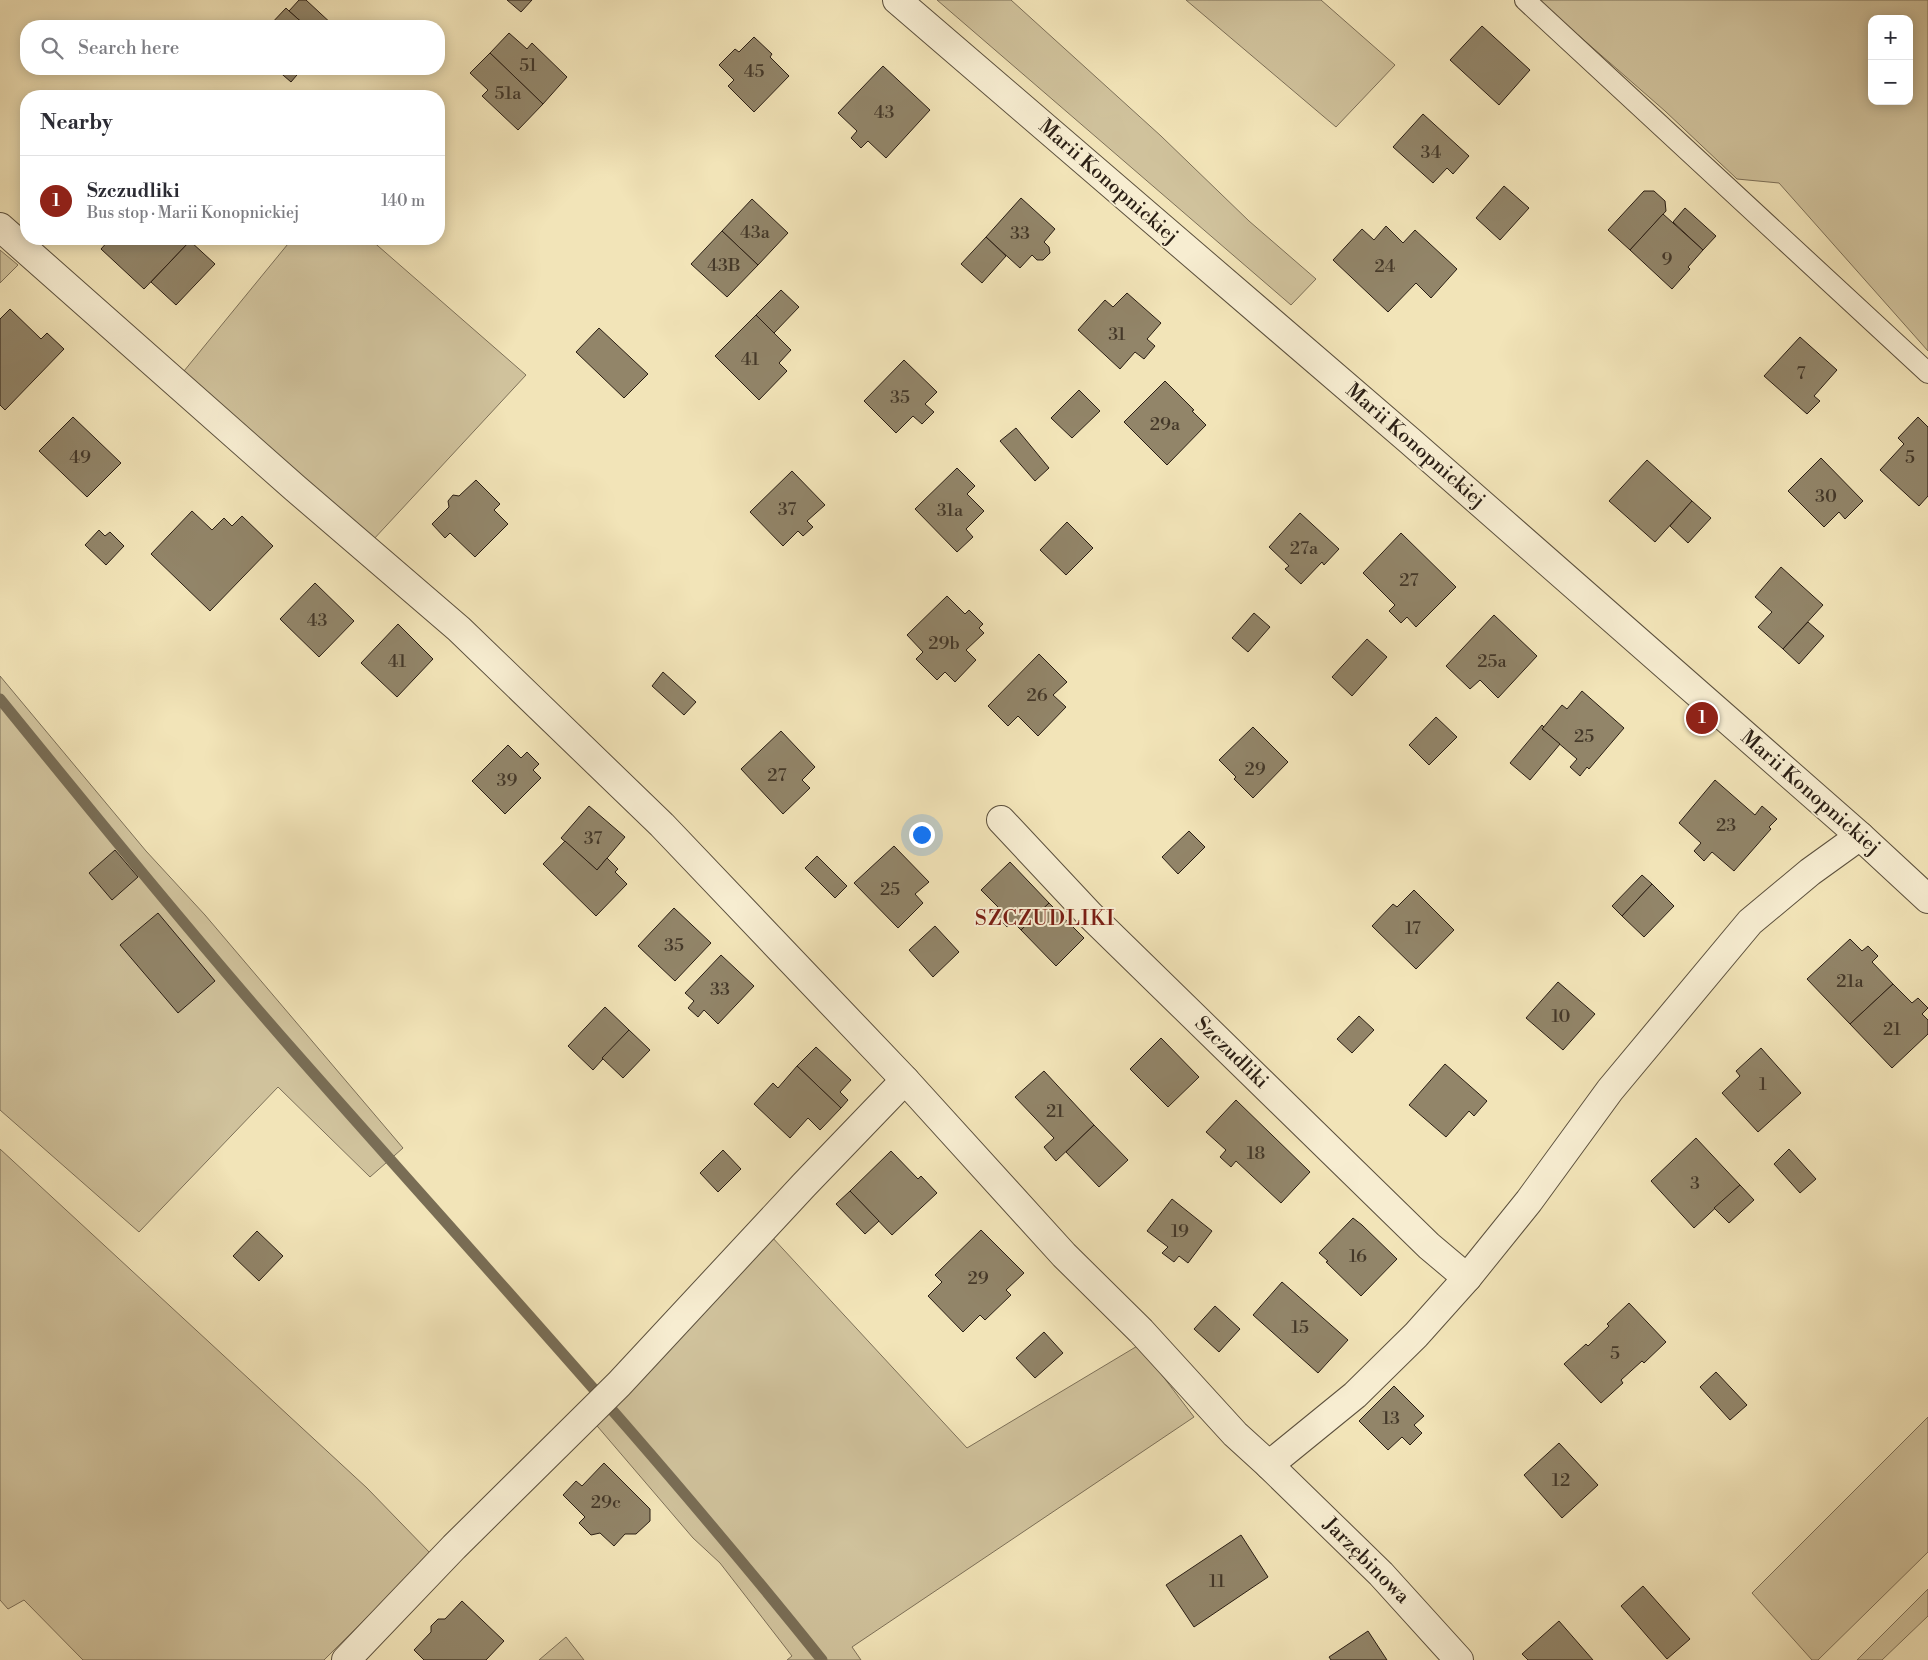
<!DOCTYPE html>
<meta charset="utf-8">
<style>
body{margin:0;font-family:"Libre Bodoni",serif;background:#f7f7f7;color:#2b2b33}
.controls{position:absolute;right:15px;top:15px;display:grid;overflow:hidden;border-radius:10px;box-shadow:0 2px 12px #0003}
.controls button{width:45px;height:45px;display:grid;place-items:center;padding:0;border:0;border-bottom:1px solid #e1e1e2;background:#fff;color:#2b2b33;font:25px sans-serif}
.you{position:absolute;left:921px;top:834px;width:18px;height:18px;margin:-12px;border:4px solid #fff;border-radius:50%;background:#1a73e8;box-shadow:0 0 0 8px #1a73e833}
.badge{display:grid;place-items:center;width:32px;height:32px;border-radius:50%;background:#8f2418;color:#fff;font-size:16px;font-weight:700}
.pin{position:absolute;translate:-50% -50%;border:2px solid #fff;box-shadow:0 1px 5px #0006}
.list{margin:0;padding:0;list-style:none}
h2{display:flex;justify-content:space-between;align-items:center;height:65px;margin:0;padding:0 20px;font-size:21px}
h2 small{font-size:16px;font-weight:400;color:#7c7c81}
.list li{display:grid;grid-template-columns:32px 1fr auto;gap:15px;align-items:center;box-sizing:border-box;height:90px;padding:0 20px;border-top:1px solid #e1e1e2}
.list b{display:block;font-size:19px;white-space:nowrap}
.list p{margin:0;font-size:16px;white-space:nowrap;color:#7c7c81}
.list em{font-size:16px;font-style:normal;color:#7c7c81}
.icon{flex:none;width:28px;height:28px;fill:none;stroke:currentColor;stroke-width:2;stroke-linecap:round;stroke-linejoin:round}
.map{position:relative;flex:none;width:1928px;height:1660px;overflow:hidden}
.search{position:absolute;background:#fff;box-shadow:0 2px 12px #0003;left:20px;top:20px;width:425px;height:55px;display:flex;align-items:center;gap:12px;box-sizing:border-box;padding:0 18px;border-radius:20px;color:#7c7c81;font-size:19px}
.panel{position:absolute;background:#fff;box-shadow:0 2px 12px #0003;left:20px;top:90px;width:425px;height:155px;border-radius:20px}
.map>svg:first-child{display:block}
.green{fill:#d0c29c;stroke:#7d7058;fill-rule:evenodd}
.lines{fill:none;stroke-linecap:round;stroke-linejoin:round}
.stream{stroke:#796d55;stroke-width:11}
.building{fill:#928569;stroke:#2a1e14}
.service-casing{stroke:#5c503d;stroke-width:22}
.minor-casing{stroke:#5c503d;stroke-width:30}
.service{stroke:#f7edd1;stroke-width:20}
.minor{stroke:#f7edd1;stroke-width:28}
.labels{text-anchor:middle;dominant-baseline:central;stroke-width:4;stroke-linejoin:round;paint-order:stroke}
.number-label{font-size:18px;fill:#443829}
.street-label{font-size:20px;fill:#2a1e14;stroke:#f7edd1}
.neighbourhood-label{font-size:21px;letter-spacing:1px;fill:#7a1f14;stroke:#f7edd1}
</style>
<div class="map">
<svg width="1928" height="1660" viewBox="0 0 1928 1660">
<rect width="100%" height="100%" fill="#f2e4b8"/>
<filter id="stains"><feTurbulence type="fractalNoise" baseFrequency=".004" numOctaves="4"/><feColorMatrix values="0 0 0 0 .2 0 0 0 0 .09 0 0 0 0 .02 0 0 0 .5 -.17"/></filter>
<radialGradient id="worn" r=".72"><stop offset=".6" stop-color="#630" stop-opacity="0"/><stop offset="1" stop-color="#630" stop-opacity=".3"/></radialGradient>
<!-- green -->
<g class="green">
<path d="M937,0H1011L1161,136L1249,221L1316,279L1291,305Z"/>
<path d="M1186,0H1321L1395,65L1336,127Z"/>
<path d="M1538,0H1928V351L1779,183L1737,179L1665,111ZM1872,19H1909V101H1872Z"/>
<path d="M292,239H370L526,375L373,540L184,371Z"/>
<path d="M0,250L18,265L0,283Z"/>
<path d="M0,676L146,851L205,915L403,1148L370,1177L278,1087L139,1232L0,1110Z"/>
<path d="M0,1149L367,1488L431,1554L324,1660H83L24,1600L8,1609L0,1600Z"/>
<path d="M771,1236L967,1448L1139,1345L1194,1417L852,1647L861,1660H787L792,1656L720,1563L693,1538L592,1420Z"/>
<path d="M1928,1417V1552L1818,1660H1812L1752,1593Z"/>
<path d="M1928,1589V1616L1882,1660H1857Z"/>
<path d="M566,1637L584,1660H539Z"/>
</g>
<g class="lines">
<!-- stream -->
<path class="stream" d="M0,699C96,817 193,936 293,1050C471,1252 654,1450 822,1660"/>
</g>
<!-- building -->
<g class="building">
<path d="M299,0H306L334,26H306L289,11Z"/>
<path d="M507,0H532L521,12Z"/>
<path d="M286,8L289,11L306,26H269Z"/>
<path d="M1482,26L1530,70L1499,105L1450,60Z"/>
<path d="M509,33L527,49L532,43L567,77L543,104L490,53Z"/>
<path d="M754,37L772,54L770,57L789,76L754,112L728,86L734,80L719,65L735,49L739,52Z"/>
<path d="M490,53L543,104L518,130L482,96L488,90L470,73Z"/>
<path d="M883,66L930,110L886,158L868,141L861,148L851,138L857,131L838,113Z"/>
<path d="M276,69H302L291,82Z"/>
<path d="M1423,114L1469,156L1453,174L1447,168L1433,183L1393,147Z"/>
<path d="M1504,186L1529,208L1500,240L1476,218Z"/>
<path d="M1644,191H1654L1665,201L1666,211L1630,250L1608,230Z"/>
<path d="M1021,198L1055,229L1044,242L1049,247L1050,253L1043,260H1037L1032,255L1020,268L986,237Z"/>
<path d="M752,199L788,233L758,265L722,231Z"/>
<path d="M1685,208L1716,236L1703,250L1673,222Z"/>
<path d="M1663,214L1703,250L1688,267L1690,269L1672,289L1630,250Z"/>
<path d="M1386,226L1403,243L1415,230L1457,269L1431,298L1416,283L1388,312L1333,260L1362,229L1374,240Z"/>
<path d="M722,231L758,265L727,297L691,264Z"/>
<path d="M986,237L1006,256L982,283L961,264Z"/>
<path d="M110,239H192L144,289L101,249Z"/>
<path d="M190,241L215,264L176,305L151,282Z"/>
<path d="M781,290L799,307L774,333L756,315Z"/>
<path d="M1127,293L1161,323L1147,339L1155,346L1144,359L1135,352L1120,369L1078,330L1105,300L1113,307Z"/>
<path d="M10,309L41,339L47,333L64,349L5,410L0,405V319Z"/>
<path d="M756,315L791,350L779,363L787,371L759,400L715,356Z"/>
<path d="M599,328L648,374L624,398L576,352Z"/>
<path d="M1800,337L1837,370L1814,396L1820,401L1807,414L1764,376Z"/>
<path d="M904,360L937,392L925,404L934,412L922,424L913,416L896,433L864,401Z"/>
<path d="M1165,381L1194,410L1192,411L1206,425L1167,465L1124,422Z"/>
<path d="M1079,390L1100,411L1072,438L1051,418Z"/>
<path d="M73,417L121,463L87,497L39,451Z"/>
<path d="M1918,417L1928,427V496L1919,506L1880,470L1904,444L1898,438Z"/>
<path d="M1016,428L1049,468L1035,481L1000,441Z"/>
<path d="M1821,458L1863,501L1845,519L1839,512L1824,527L1788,491Z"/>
<path d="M1647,460L1692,501L1655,542L1609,501Z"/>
<path d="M957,468L975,486L967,494L984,511L966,529L973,537L957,552L915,509Z"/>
<path d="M792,471L825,505L807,521L813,527L803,536L798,531L783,546L750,512Z"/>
<path d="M476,480L500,504L494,510L508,524L475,557L450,533L445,538L432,524L449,507L448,501L453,495L459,496Z"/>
<path d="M1692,501L1711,518L1688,543L1670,526Z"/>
<path d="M192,511L212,530L224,518L232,526L242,516L273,546L210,611L151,554Z"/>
<path d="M1300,513L1339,549L1324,565L1322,562L1301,584L1285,569L1289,566L1269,547Z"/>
<path d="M1067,522L1093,548L1066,575L1040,550Z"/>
<path d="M99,530L105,536L110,532L124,546L106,565L85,545Z"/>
<path d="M1401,533L1456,587L1416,627L1407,617L1401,623L1389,611L1395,605L1363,573Z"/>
<path d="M1781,567L1823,605L1783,649L1758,627L1772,612L1755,597Z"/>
<path d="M315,583L354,621L319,657L280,619Z"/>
<path d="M947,596L965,614L969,610L983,624L979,628L984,633L966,650L976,660L955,682L945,672L937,680L916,659L923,652L907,635Z"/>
<path d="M1254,613L1270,627L1248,652L1232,638Z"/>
<path d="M1494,615L1537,656L1498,698L1480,680L1470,689L1446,666Z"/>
<path d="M1808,622L1824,636L1799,664L1783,649Z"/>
<path d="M398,624L433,659L397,697L361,663Z"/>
<path d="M1367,639L1387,657L1352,696L1332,677Z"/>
<path d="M1039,654L1067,682L1053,695L1066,707L1038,736L1018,716L1008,726L988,706Z"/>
<path d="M663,672L696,702L684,715L652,686Z"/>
<path d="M1582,691L1624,728L1589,769L1587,767L1580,776L1570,767L1577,759L1542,729L1562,705L1567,709Z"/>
<path d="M1436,717L1457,737L1429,765L1409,745Z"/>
<path d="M1542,725L1544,727L1542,729L1560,744L1530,780L1510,763Z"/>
<path d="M1253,727L1288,762L1253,798L1234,779L1236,777L1219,760Z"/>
<path d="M781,731L815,767L802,780L810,788L783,814L741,769Z"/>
<path d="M508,745L521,758L527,752L539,764L533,770L541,778L505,814L472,781Z"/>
<path d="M1715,780L1755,815L1762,806L1777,819L1769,827L1771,829L1734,871L1712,852L1704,861L1694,851L1701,843L1679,823Z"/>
<path d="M589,806L625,837L597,870L561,838Z"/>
<path d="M1189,831L1205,847L1178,874L1162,857Z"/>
<path d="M565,841L597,870L607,858L618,869L615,872L627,884L596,916L543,864Z"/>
<path d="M894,846L929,882L915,894L923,903L898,928L854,883Z"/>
<path d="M115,850L138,877L112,900L89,873Z"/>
<path d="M817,856L847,886L835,898L805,868Z"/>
<path d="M1010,862L1049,903L1021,930L1013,922L1007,927L992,912L998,907L981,890Z"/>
<path d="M1642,875L1652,884L1622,916L1612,906Z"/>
<path d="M1652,884L1674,906L1644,937L1622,916Z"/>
<path d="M1414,890L1454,930L1416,969L1372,926L1393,904L1397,907Z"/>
<path d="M1049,903L1084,938L1056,966L1021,930Z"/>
<path d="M674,908L711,943L675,981L638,946Z"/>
<path d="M158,913L215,981L178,1013L120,945Z"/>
<path d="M935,926L959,952L933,977L909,950Z"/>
<path d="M1850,939L1862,951L1868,946L1878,956L1872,962L1893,984L1850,1024L1807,979Z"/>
<path d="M721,955L754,986L718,1024L704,1010L698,1017L688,1008L694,1001L685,993Z"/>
<path d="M1558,982L1595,1014L1563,1050L1526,1018Z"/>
<path d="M1893,984L1912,1003L1918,998L1928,1008L1922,1014L1928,1020V1034L1892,1068L1850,1024Z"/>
<path d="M605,1007L629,1030L593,1070L568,1046Z"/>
<path d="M1359,1016L1374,1030L1352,1053L1337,1039Z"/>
<path d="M629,1030L650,1050L623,1078L602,1058Z"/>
<path d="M1161,1038L1199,1077L1168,1107L1130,1069Z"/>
<path d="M816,1047L851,1080L840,1092L848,1100L841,1108L797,1066Z"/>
<path d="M1761,1048L1801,1093L1758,1132L1722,1093L1740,1076L1736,1071Z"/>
<path d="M1445,1064L1487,1101L1474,1116L1469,1111L1446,1137L1409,1105Z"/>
<path d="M797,1066L841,1108L820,1130L808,1118L790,1138L754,1104L773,1083L778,1088Z"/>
<path d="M1044,1071L1094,1125L1056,1161L1044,1147L1054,1138L1015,1097Z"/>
<path d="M1236,1100L1310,1172L1281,1203L1236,1161L1231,1167L1220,1157L1226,1150L1206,1132Z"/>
<path d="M1094,1125L1128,1160L1099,1187L1066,1152Z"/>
<path d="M1696,1138L1740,1185L1694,1228L1651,1181Z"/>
<path d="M1789,1149L1816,1179L1800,1193L1774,1164Z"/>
<path d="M723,1150L741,1169L718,1192L700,1173Z"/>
<path d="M891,1151L918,1179L921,1176L937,1193L892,1235L850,1191Z"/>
<path d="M1740,1185L1754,1200L1729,1223L1714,1208Z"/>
<path d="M850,1191L879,1221L865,1234L836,1204Z"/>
<path d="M1172,1199L1212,1231L1188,1263L1179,1256L1174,1262L1162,1253L1168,1247L1147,1231Z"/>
<path d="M1353,1218L1362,1225L1397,1259L1361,1296L1326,1262L1328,1261L1319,1253Z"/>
<path d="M981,1230L1024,1273L1006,1290L1011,1295L985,1320L980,1315L963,1332L928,1296L942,1282L935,1275Z"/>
<path d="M257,1231L283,1256L259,1281L233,1256Z"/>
<path d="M1282,1282L1348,1340L1318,1373L1253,1315Z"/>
<path d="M1629,1303L1666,1342L1644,1363L1642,1361L1621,1380L1623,1383L1601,1403L1564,1364L1586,1344L1588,1346L1609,1326L1607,1324Z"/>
<path d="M1215,1306L1240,1329L1219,1352L1194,1329Z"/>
<path d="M1044,1332L1063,1353L1035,1378L1016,1358Z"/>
<path d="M1716,1372L1747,1405L1730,1420L1700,1387Z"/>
<path d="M1394,1386L1424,1416L1414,1425L1422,1433L1410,1445L1402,1437L1388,1450L1359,1421Z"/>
<path d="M1559,1443L1598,1485L1562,1518L1524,1475Z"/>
<path d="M604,1463L650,1509V1521L636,1534H625L614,1546L600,1533L591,1535L579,1523L585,1517L563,1495L576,1481L582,1486Z"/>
<path d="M1241,1535L1268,1577L1194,1627L1166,1585Z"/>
<path d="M1643,1586L1690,1639L1667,1659L1621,1606Z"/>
<path d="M462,1601L504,1641L486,1660H424L414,1650L431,1632V1626L438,1619H445Z"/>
<path d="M1559,1621L1593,1660H1528L1522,1654Z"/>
<path d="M1368,1631L1387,1660H1331L1329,1657Z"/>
</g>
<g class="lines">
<defs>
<path id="service" d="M1525,0L1928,373"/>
<g id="minor">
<path d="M897,0L1410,441L1860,836L1928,899"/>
<path d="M0,227L295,488L459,629L662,825L905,1080L1064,1255L1141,1331L1235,1434L1269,1465L1381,1574L1459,1660"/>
<path d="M1001,820L1090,915L1429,1246L1467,1278"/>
<path d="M1269,1465L1355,1395L1416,1335L1467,1278L1529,1201L1610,1090L1750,922L1810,872L1860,836"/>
<path d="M346,1660L454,1547L619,1384L804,1185L905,1080"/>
</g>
</defs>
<!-- service casing -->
<use href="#service" class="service-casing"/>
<!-- minor casing -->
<use href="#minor" class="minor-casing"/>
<!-- service -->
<use href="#service" class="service"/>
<!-- minor -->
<use href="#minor" class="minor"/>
</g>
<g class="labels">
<!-- number labels -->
<g class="number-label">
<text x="528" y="65">51</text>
<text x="754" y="71">45</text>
<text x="508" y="93">51a</text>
<text x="884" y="112">43</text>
<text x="1431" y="152">34</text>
<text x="755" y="232">43a</text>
<text x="1020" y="233">33</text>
<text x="1667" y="259">9</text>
<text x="724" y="265">43B</text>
<text x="1385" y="266">24</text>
<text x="1117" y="334">31</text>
<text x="750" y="359">41</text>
<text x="1801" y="373">7</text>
<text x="900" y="397">35</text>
<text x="1165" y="424">29a</text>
<text x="80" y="457">49</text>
<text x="1910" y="457">5</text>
<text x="1826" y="496">30</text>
<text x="787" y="509">37</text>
<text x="950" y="510">31a</text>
<text x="1304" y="548">27a</text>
<text x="1409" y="580">27</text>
<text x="317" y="620">43</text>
<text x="944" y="643">29b</text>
<text x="397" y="661">41</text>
<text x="1492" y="661">25a</text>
<text x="1037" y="695">26</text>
<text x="1584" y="736">25</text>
<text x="1255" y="769">29</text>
<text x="777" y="775">27</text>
<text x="507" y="780">39</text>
<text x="1726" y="825">23</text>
<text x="593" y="838">37</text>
<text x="890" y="889">25</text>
<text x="1413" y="928">17</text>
<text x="674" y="945">35</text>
<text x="1850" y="981">21a</text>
<text x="720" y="989">33</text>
<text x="1561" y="1016">10</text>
<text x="1892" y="1029">21</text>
<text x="1763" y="1084">1</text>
<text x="1055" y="1111">21</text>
<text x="1256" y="1153">18</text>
<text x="1695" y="1183">3</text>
<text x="1180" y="1231">19</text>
<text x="1358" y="1256">16</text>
<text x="978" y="1278">29</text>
<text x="1300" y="1327">15</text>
<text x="1615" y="1353">5</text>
<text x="1391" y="1418">13</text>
<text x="1561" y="1480">12</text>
<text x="606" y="1502">29c</text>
<text x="1217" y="1581">11</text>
</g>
<!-- street labels -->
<g class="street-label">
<text transform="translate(1108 182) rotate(41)">Marii Konopnickiej</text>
<text transform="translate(1415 446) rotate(41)">Marii Konopnickiej</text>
<text transform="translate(1810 793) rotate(41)">Marii Konopnickiej</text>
<text transform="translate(1231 1053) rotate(44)">Szczudliki</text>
<text transform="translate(1366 1561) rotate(45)">Jarzębinowa</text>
</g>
<!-- neighbourhood labels -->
<g class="neighbourhood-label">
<text x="1045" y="919">SZCZUDLIKI</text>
</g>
</g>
<rect width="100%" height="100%" filter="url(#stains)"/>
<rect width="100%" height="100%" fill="url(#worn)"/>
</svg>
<div class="controls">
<button>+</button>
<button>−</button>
</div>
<div class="you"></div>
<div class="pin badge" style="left:1702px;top:718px">1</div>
<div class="search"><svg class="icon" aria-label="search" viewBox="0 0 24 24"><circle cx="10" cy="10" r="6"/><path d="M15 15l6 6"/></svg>Search here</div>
<section class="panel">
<h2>Nearby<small></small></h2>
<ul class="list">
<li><span class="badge">1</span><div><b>Szczudliki</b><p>Bus stop · Marii Konopnickiej</p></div><em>140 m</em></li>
</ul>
</section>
</div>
